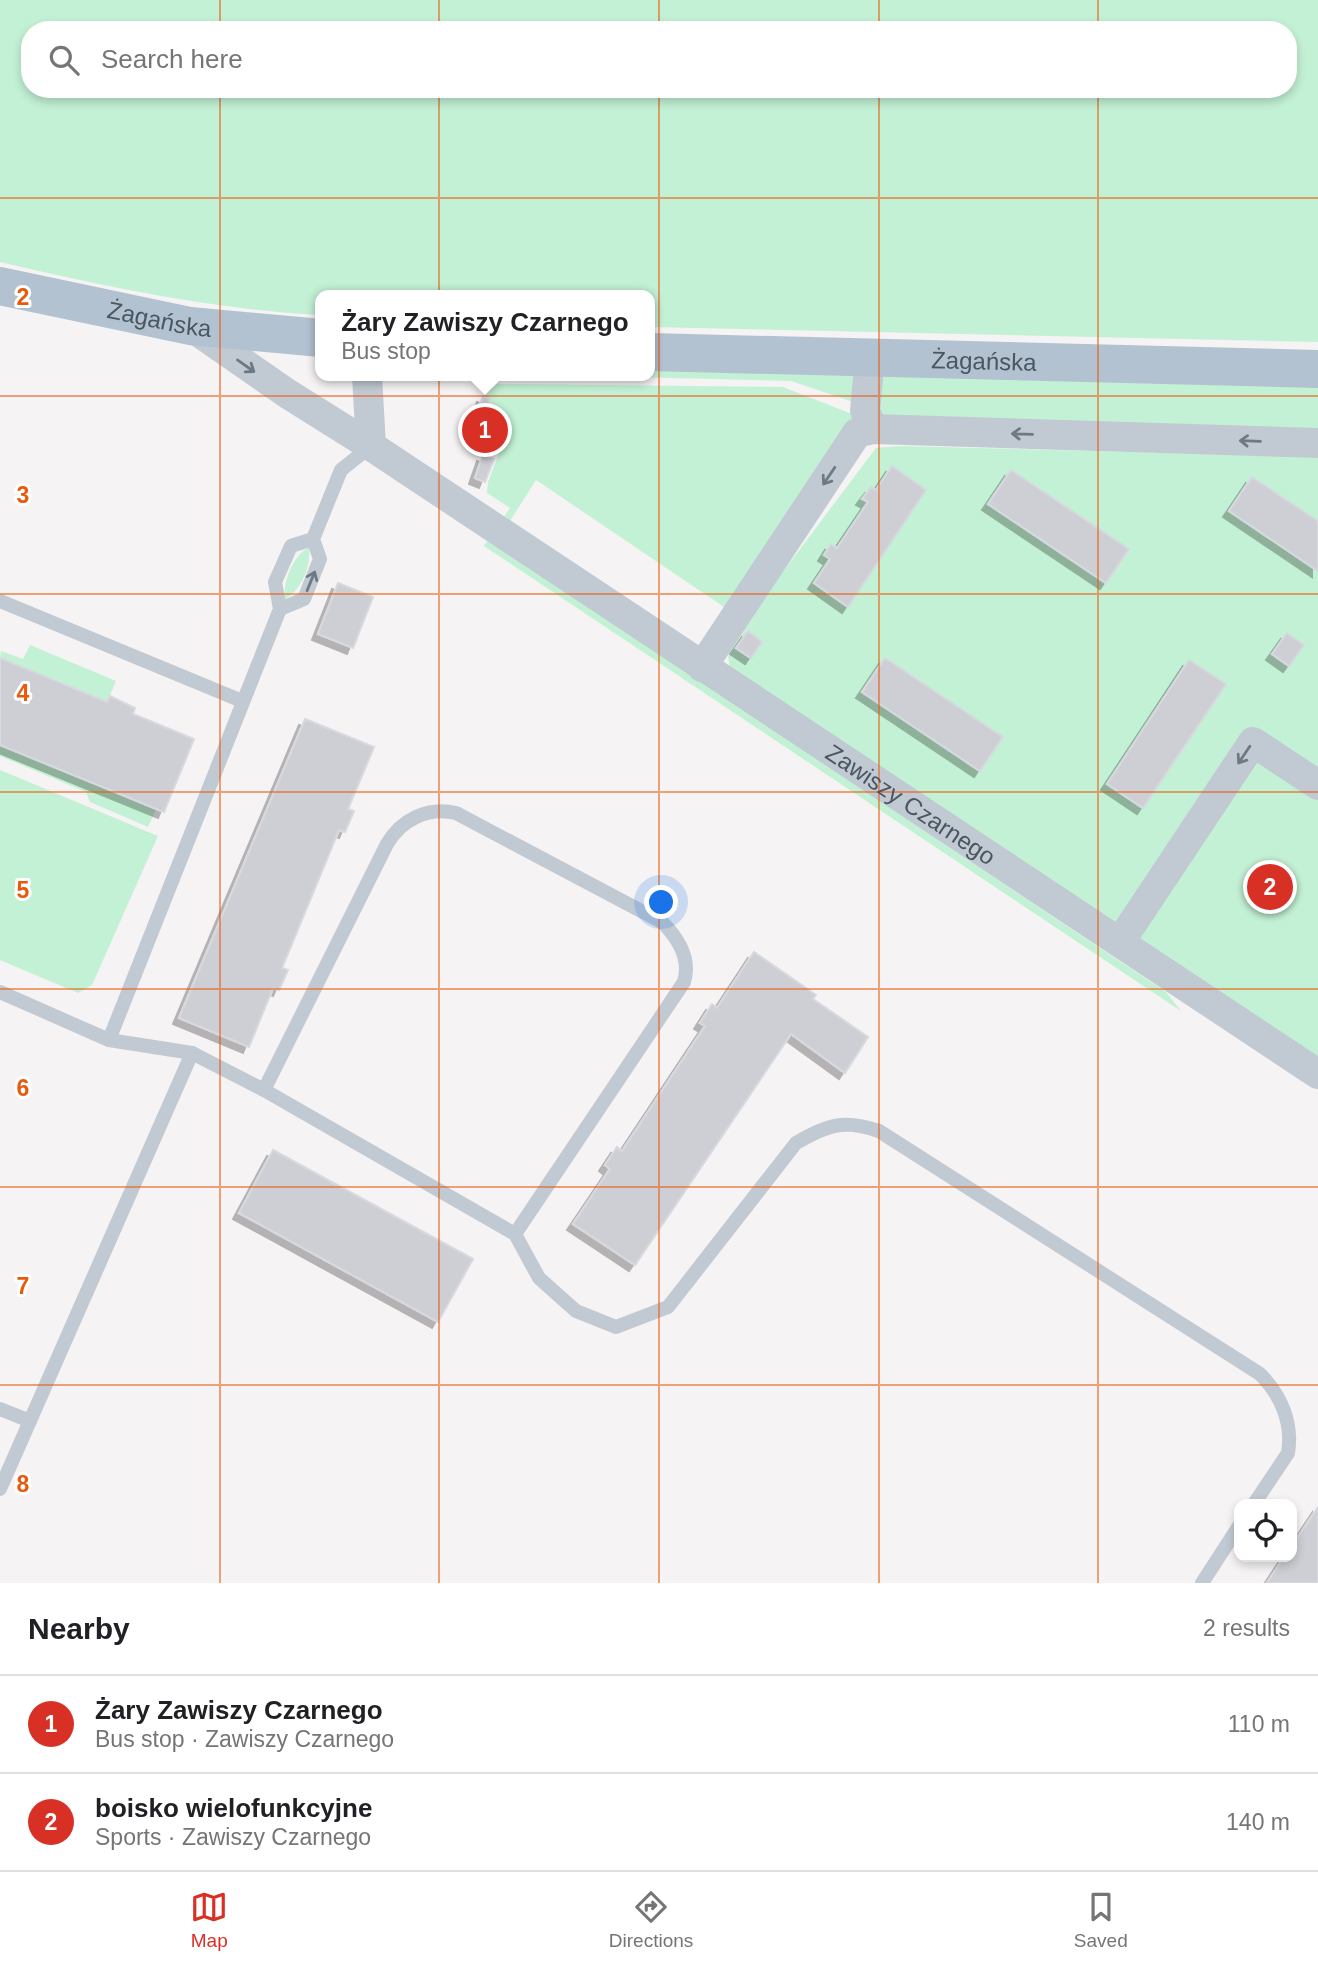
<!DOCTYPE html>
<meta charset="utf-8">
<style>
body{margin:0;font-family:Helvetica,sans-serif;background:#f2f2f2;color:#202124}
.controls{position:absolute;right:21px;bottom:21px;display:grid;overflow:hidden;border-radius:14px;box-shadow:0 4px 10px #0003}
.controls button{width:63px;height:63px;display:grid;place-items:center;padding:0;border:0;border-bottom:2px solid #e0e0e0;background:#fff;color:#202124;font:35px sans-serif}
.you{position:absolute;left:662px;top:903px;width:24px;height:24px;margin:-18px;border:5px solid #fff;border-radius:50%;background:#1a73e8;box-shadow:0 0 0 10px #1a73e833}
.badge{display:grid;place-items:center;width:46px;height:46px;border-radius:50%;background:#d93025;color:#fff;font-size:23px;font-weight:700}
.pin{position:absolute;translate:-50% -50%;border:4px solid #fff;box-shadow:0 2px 7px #0006}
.popup{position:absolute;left:315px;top:290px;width:340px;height:91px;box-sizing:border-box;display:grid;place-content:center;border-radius:14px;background:#fff;filter:drop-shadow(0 2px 5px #0005);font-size:23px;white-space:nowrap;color:#757577}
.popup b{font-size:26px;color:#202124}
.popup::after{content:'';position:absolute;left:50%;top:100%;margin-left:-14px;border:14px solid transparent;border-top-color:#fff}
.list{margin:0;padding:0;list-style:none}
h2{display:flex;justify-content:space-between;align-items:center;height:91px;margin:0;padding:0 28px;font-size:30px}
h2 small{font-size:23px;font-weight:400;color:#757577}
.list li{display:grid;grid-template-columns:46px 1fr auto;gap:21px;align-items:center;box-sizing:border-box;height:98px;padding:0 28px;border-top:2px solid #e0e0e0}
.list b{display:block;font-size:26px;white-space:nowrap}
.list p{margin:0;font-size:23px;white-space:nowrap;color:#757577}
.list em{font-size:23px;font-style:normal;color:#757577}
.icon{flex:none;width:38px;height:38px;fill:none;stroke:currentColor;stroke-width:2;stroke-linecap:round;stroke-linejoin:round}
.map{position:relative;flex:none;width:1318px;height:1583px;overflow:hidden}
.search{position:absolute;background:#fff;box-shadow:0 4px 10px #0003;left:21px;right:21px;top:21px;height:77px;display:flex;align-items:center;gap:18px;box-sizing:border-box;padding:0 24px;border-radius:28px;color:#757577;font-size:26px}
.sheet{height:287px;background:#fff}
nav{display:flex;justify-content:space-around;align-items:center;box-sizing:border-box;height:98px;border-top:2px solid #e0e0e0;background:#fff;font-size:19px;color:#757577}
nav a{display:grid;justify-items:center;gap:4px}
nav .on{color:#d93025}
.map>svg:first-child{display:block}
.green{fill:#c3f1d5;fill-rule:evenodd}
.building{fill:#cdcfd5;stroke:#d7d9de;stroke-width:2;filter:url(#shadow)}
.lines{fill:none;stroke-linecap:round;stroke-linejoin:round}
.lane{stroke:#c1cad2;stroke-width:14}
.street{stroke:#c1cad2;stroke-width:30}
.primary{stroke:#b3c2d1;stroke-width:38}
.oneway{stroke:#6e7983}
.grid{fill:none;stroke:#e8590c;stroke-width:2;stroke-opacity:0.55}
.labels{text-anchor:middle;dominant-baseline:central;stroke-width:6;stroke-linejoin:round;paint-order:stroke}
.street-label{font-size:24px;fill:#4a5661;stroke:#fff}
.grid-label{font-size:23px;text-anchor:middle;font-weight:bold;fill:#e8590c;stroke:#fff;stroke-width:6;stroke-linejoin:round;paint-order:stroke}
</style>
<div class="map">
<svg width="1318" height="1583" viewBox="0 0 1318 1583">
<defs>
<filter id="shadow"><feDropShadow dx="-6" dy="6" stdDeviation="0" flood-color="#0004"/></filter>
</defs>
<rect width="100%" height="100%" fill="#f5f3f3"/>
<!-- green -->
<g class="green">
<path d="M0,0H1318V342L650,327V295H321L320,315C210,309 107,287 0,262ZM30,30H1288V89H30Z"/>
<path d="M650,366L852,370L859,404L791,381L588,376H650Z"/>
<path d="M897,371L1318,381V433L883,415L878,403L879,378Z"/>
<path d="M497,384L783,387L857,416L727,609L536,480L510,521L504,517L510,508L487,493L488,482L499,453L465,438L477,411L484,413L489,399L483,396Z"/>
<path d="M899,446L1318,457V1060L730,667L728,656L779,577L876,448Z"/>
<path d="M488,540L1166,992L1181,1011L484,546Z"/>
<path d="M309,547C311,567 302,589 284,600C284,580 292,557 309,547Z"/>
<path d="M30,645L116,681L107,702L0,658L1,651L23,659Z"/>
<path d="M0,745L156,810L148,827L90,802L86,792L0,756Z"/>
<path d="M0,770L158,836L92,985L78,993L0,960Z"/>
</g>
<!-- building -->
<g class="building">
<path d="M483,396L490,399L483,414L477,411Z"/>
<path d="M483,455L494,459L485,482L475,478Z"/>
<path d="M892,466L926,490L848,607L814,583L830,559L824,555L831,544L837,548L868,502L862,499L871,487L876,490Z"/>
<path d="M1011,470L1129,549L1106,583L988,504Z"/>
<path d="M1252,477L1318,521V571L1229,511Z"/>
<path d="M338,583L373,597L353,648L318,634Z"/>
<path d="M748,631L762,642L751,658L736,648Z"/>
<path d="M1287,633L1304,645L1289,666L1272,654Z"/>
<path d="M0,658L107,702L110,696L135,708L133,714L194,739L164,812L0,745Z"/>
<path d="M885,658L1003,737L980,771L862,692Z"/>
<path d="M1189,660L1226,684L1143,808L1107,784Z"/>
<path d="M305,719L374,747L348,809L354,811L345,832L339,830L282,968L288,970L279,990L273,988L249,1047L179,1018Z"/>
<path d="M754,952L816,995L813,999L868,1037L845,1073L791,1034L635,1265L573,1224L610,1169L605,1165L617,1147L622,1151L705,1026L700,1023L712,1004L717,1008Z"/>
<path d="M273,1150L473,1259L438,1322L239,1213Z"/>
<path d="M1318,1507V1583H1267L1284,1557H1292V1546Z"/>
</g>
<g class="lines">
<!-- lane -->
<g class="lane">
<path d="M0,601L242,701"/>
<path d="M280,609L304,599L320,559L313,539L341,470L371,446"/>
<path d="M0,992L109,1040L192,1053L264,1090L515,1234L539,1278L576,1311L616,1327L668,1307L796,1143C827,1125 843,1119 879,1131L1260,1374C1281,1395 1293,1423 1288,1453L1254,1504"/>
<path d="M109,1040L280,609L275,582L291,546L313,539"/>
<path d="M264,1090L387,844C401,820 428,806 456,813L662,922C678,938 691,959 684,982L515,1234"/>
<path d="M0,1409L30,1421"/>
<path d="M0,1489L192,1053"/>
<path d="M1202,1583L1239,1526"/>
</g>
<!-- street -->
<g class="street">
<path d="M190,326L288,394L371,446"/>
<path d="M870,357L865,411L873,429"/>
<path id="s1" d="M367,376L371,446L1318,1074"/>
<path d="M702,667L857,433L873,429L1318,443"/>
<path d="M1120,942L1253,742L1318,785"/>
</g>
<!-- primary -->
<g class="primary">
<path id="s2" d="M0,286L190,326L321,338"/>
<path id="s3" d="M650,352L1318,369"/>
</g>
</g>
<!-- one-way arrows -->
<defs><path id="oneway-shaft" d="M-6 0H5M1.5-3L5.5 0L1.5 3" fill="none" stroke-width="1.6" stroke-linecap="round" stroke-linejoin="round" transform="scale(1.75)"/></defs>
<g class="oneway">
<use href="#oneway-shaft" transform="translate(246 366) rotate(35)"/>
<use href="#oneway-shaft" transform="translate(1022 434) rotate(-178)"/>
<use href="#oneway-shaft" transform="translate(1250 441) rotate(-178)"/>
<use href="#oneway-shaft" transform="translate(829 476) rotate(124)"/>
<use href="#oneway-shaft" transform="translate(311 581) rotate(-68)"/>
<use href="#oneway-shaft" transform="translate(1244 755) rotate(124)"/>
</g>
<!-- grid -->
<path class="grid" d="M220,0V30M439,0V30M659,0V30M879,0V30M1098,0V30M220,89V1583M439,89V1583M659,89V1583M879,89V1583M1098,89V1583M0,198H1318M0,396H1318M0,594H1318M0,792H1318M0,989H1318M0,1187H1318M0,1385H1318"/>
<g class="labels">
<!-- street labels -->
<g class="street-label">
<text stroke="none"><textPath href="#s2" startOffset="163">Żagańska</textPath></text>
<text stroke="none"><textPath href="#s3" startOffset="334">Żagańska</textPath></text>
<text stroke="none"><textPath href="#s1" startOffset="718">Zawiszy Czarnego</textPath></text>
</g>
</g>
<g class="grid-label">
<text x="23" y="305">2</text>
<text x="23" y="503">3</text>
<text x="23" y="701">4</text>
<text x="23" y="898">5</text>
<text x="23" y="1096">6</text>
<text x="23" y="1294">7</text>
<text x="23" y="1492">8</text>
</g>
</svg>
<div class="controls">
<button><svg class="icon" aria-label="locate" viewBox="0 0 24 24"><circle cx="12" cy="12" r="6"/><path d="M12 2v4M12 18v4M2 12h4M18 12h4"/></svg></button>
</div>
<div class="you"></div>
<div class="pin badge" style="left:485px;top:430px">1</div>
<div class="popup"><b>Żary Zawiszy Czarnego</b>Bus stop</div>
<div class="pin badge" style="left:1270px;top:887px">2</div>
<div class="search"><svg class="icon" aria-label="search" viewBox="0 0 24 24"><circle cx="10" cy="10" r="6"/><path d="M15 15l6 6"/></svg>Search here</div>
</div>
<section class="sheet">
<h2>Nearby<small>2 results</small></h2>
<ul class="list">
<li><span class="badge">1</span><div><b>Żary Zawiszy Czarnego</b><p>Bus stop · Zawiszy Czarnego</p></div><em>110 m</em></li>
<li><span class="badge">2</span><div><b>boisko wielofunkcyjne</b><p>Sports · Zawiszy Czarnego</p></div><em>140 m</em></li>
</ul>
</section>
<nav>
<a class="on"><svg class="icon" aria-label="map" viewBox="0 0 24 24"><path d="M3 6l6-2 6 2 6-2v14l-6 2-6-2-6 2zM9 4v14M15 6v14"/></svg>Map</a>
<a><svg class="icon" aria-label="directions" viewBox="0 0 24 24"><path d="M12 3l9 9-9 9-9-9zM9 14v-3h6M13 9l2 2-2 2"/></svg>Directions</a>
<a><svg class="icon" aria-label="saved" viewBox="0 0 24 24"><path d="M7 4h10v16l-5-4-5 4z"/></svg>Saved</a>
</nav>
